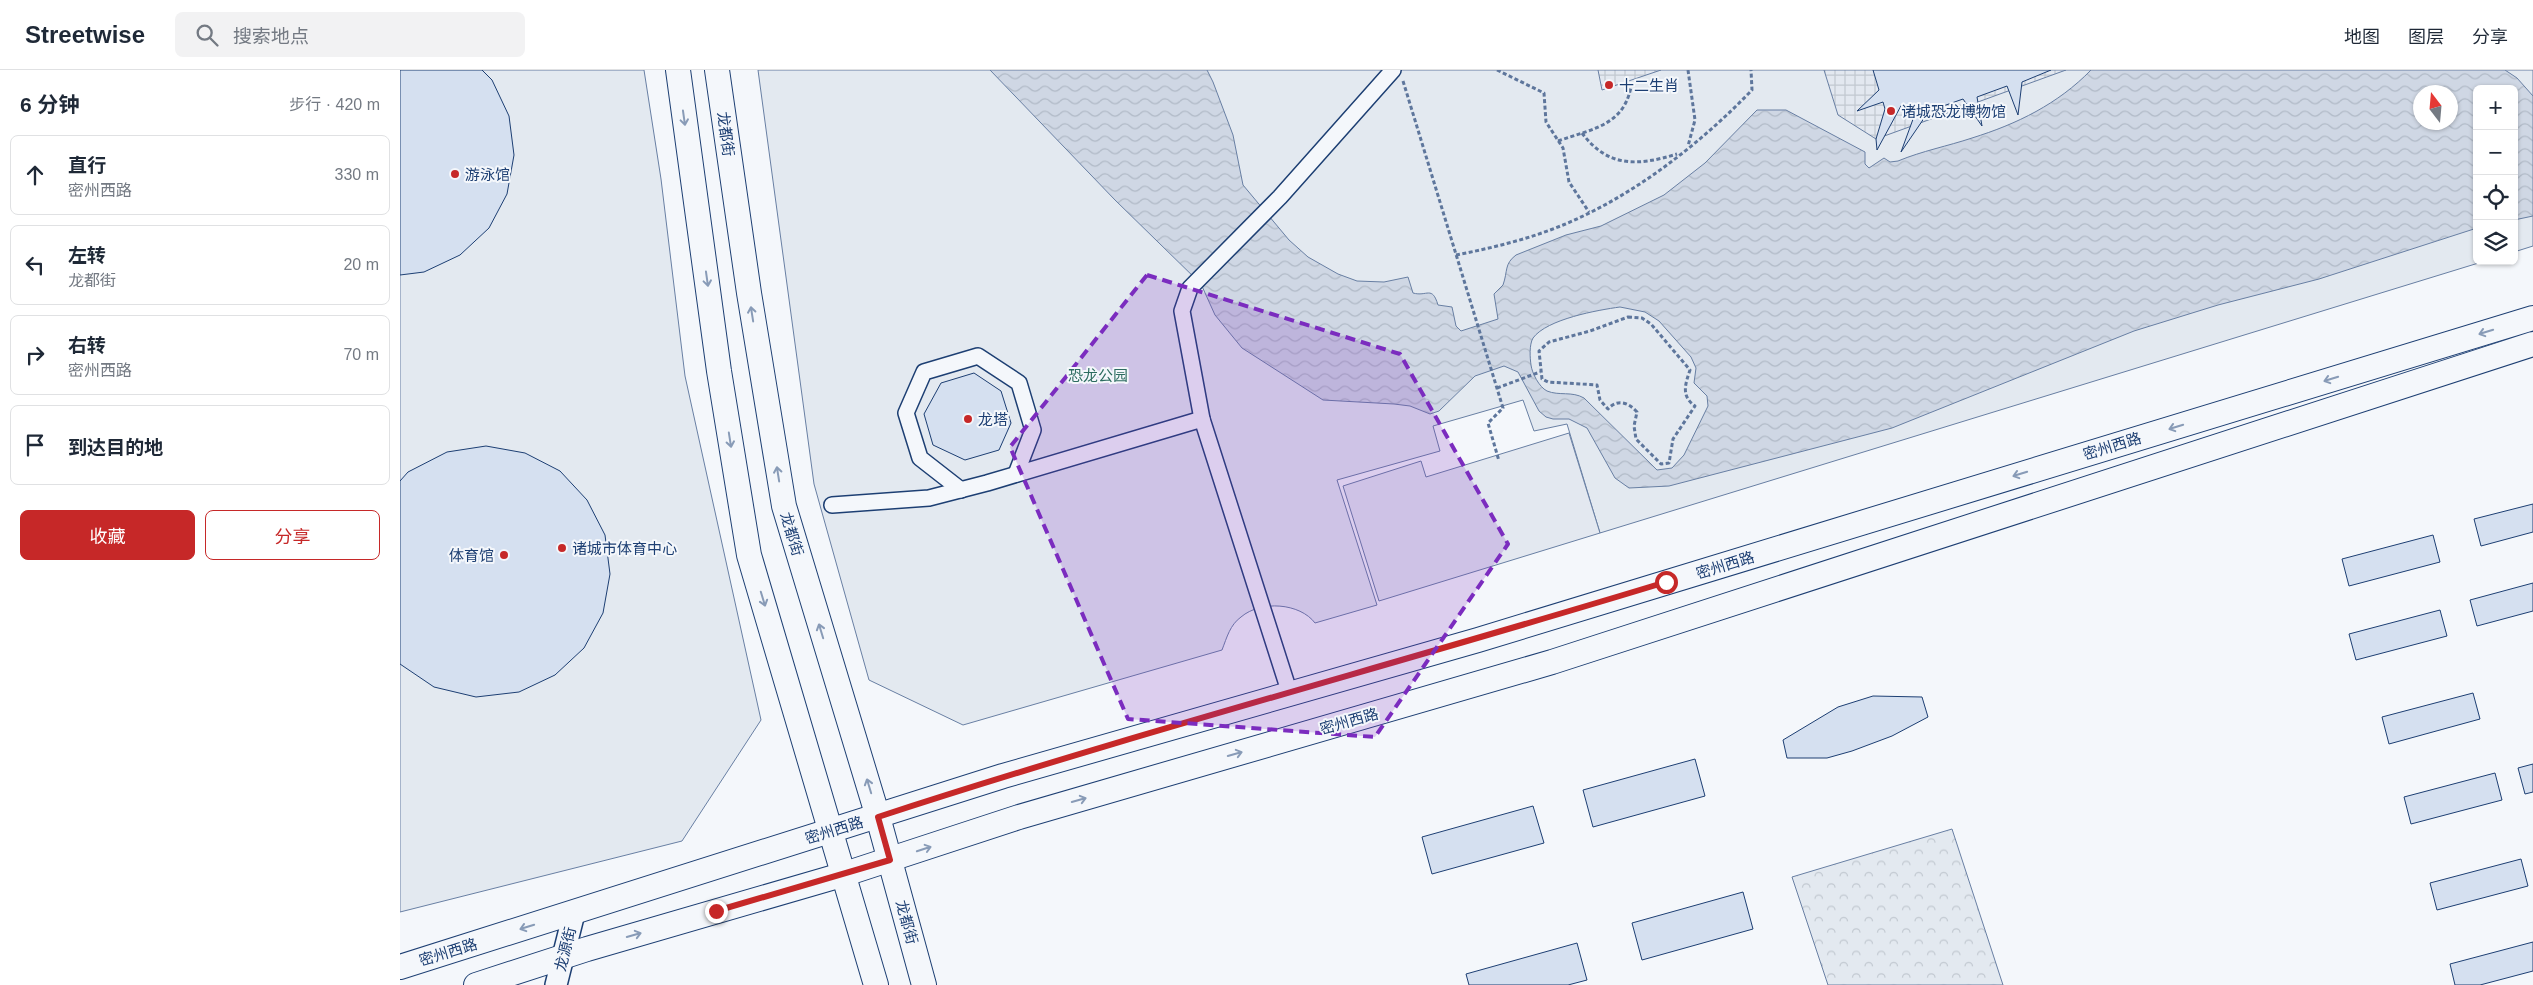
<!DOCTYPE html>
<html lang="zh">
<meta charset="utf-8">
<style>
body{margin:0;font-family:Helvetica,"Noto Sans SC",sans-serif;background:#f2f2f3;color:#1f2937}
.controls{position:absolute;right:15px;top:15px;display:grid;overflow:hidden;border-radius:8px;box-shadow:0 1px 4px #0004}
.controls button{width:45px;height:45px;display:grid;place-items:center;padding:0;border:0;border-bottom:1px solid #e0e1e3;background:#fff;color:#1f2937;font:25px sans-serif}
.compass{position:absolute;left:2013px;top:15px;width:45px;height:45px;border-radius:50%;background:#fff;box-shadow:0 1px 4px #0004;rotate:344deg}
.stop{position:absolute;width:15px;height:15px;margin:-11px;border:4px solid #c62828;border-radius:50%;background:#fff}
.stop.end{background:#c62828;border-color:#fff;box-shadow:0 1px 5px #0008}
.list{margin:0;padding:0;list-style:none}
h2{display:flex;justify-content:space-between;align-items:center;height:65px;margin:0;padding:0 20px;font-size:21px}
h2 small{font-size:16px;font-weight:400;color:#747a83}
.list li{display:grid;grid-template-columns:32px 1fr auto;gap:15px;align-items:center;box-sizing:border-box;height:80px;margin:0 10px 10px;padding:0 10px;border:1px solid #e0e1e3;border-radius:8px}
.list b{display:block;font-size:19px;white-space:nowrap}
.list p{margin:0;font-size:16px;white-space:nowrap;color:#747a83}
.list em{font-size:16px;font-style:normal;color:#747a83}
.actions{display:flex;gap:10px;padding:15px 20px}
.actions a{flex:1;padding:11px 0;border:1px solid #c62828;border-radius:8px;text-align:center;font-size:18px;color:#c62828}
.actions .main{background:#c62828;color:#fff}
.icon{flex:none;width:28px;height:28px;fill:none;stroke:currentColor;stroke-width:2;stroke-linecap:round;stroke-linejoin:round}
.map{position:relative;flex:none;width:2133px;height:915px;overflow:hidden}
header{display:flex;align-items:center;gap:30px;box-sizing:border-box;height:70px;padding:0 25px;background:#fff;border-bottom:1px solid #e0e1e3}
header strong{font-size:24px}
nav{display:flex;gap:28px;margin-inline-start:auto;font-size:18px}
.search{width:350px;height:45px;background:#f2f2f3;display:flex;align-items:center;gap:12px;box-sizing:border-box;padding:0 18px;border-radius:8px;color:#747a83;font-size:19px}
main{display:flex}
aside{flex:1;background:#fff}
.map>svg:first-child{display:block}
.park{fill:url(#park-crowns);stroke:#687fa3}
.garden{fill:#e3e9f0;stroke:#687fa3;fill-rule:evenodd}
.parking{fill:#e3e8f0;stroke:#687fa3}
.plaza{fill:url(#plaza-grid);stroke:#687fa3}
.water{fill:url(#water-waves);stroke:#687fa3;fill-rule:evenodd}
.building{fill:#d5e0f0;stroke:#1d3f73}
.lines{fill:none;stroke-linecap:round;stroke-linejoin:round}
.street-casing{stroke:#1d3f73;stroke-width:18}
.secondary-casing{stroke:#1d3f73;stroke-width:24}
.primary-casing{stroke:#1d3f73;stroke-width:26}
.path{stroke:#5e769c;stroke-width:3;stroke-dasharray:4 2.5;stroke-linecap:butt}
.street{stroke:#f4f7fb;stroke-width:15}
.secondary{stroke:#f4f7fb;stroke-width:21}
.primary{stroke:#f4f7fb;stroke-width:24}
.oneway{stroke:#889bb7}
.route{stroke:#c62828;stroke-width:6}
.marked{fill:#7b2cbf;fill-opacity:0.2;stroke:#7b2cbf;stroke-width:4;stroke-dasharray:10 6;stroke-linejoin:round}
.poi-dot{fill:#c62828;stroke:#f4f7fb;stroke-width:2}
.labels{text-anchor:middle;dominant-baseline:central;stroke-width:4;stroke-linejoin:round;paint-order:stroke}
.poi-label{font-size:15px;fill:#1d3f73;stroke:#f4f7fb;text-anchor:start}
.street-label{font-size:15px;fill:#1d3f73;stroke:#f4f7fb}
.park-label{font-size:15px;fill:#2c6c60;stroke:#f4f7fb}
</style>
<header>
<strong>Streetwise</strong>
<div class="search"><svg class="icon" aria-label="search" viewBox="0 0 24 24"><circle cx="10" cy="10" r="6"/><path d="M15 15l6 6"/></svg>搜索地点</div>
<nav><a>地图</a><a>图层</a><a>分享</a></nav>
</header>
<main>
<aside>
<h2>6 分钟<small>步行 · 420 m</small></h2>
<ul class="list">
<li><svg class="icon" aria-label="ahead" viewBox="0 0 24 24"><path d="M12 20V5M6 11l6-6 6 6"/></svg><div><b>直行</b><p>密州西路</p></div><em>330 m</em></li>
<li><svg class="icon" aria-label="left" viewBox="0 0 24 24"><path d="M17 20v-9H6M10 6l-5 5 5 5"/></svg><div><b>左转</b><p>龙都街</p></div><em>20 m</em></li>
<li><svg class="icon" aria-label="right" viewBox="0 0 24 24"><path d="M7 20v-9h11M14 6l5 5-5 5"/></svg><div><b>右转</b><p>密州西路</p></div><em>70 m</em></li>
<li><svg class="icon" aria-label="arrive" viewBox="0 0 24 24"><path d="M6 21V4h12l-3 4 3 4H6"/></svg><div><b>到达目的地</b></div></li>
</ul>
<div class="actions"><a class="main">收藏</a><a>分享</a></div>
</aside>
<div class="map">
<svg width="2133" height="915" viewBox="0 0 2133 915">
<defs>
<pattern id="park-crowns" width="20" height="18" patternUnits="userSpaceOnUse" patternTransform="scale(1.25)"><rect width="20" height="18" fill="#e3e9f0"/><path d="M2 6a3 3 0 1 1 6 0M12 15a3 3 0 1 1 6 0" fill="none" stroke="#c2c9d1"/></pattern>
<pattern id="plaza-grid" width="8" height="8" patternUnits="userSpaceOnUse" patternTransform="scale(1.25)"><rect width="8" height="8" fill="#e3e8f0"/><path d="M0 4h8M4 0v8" fill="none" stroke="#c2c8d1"/></pattern>
<pattern id="water-waves" width="16" height="10" patternUnits="userSpaceOnUse" patternTransform="scale(1.25)"><rect width="16" height="10" fill="#cfd7e4"/><path d="M0 5q4-4 8 0t8 0" fill="none" stroke="#b1bac7"/></pattern>
</defs>
<rect width="100%" height="100%" fill="#f4f7fb"/>
<!-- park -->
<path class="park" d="M1552,759L1603,915H1428L1392,807Z"/>
<!-- garden -->
<g class="garden">
<path d="M0,0H244L261,109L285,306L361,650L282,771L0,842Z"/>
<path d="M358,0H2133V176L2114,182V19H2077V191H2085L1200,463L1167,354L1134,361L1123,330L1033,356L1040,381L937,410L977,535L915,553C900,533 861,530 841,547C830,555 827,567 822,580L563,655L469,610L414,414ZM2020,22H2050V52H2020Z"/>
</g>
<!-- parking -->
<path class="parking" d="M1169,363L1200,463L979,531L943,416L1021,391L1026,407Z"/>
<!-- plaza -->
<g class="plaza">
<path d="M1198,0H1261L1202,20Z"/>
<path d="M1424,0H1666L1476,69L1438,45Z"/>
</g>
<!-- water -->
<path class="water" d="M590,0H807L813,12L833,65L843,115L889,170L908,187L938,204L957,211L984,212L1008,207L1013,223C1027,227 1032,215 1038,235L1052,237L1056,256L1061,261L1098,249L1094,224L1103,215C1108,201 1104,194 1116,185L1166,165L1201,156L1264,125L1305,93L1357,40H1386L1465,82V94L1469,98L1484,88L1490,92L1498,91C1522,81 1548,76 1572,68C1617,54 1658,34 1691,0H2105L2117,8L2133,26V146L2114,150V19H2077V158L1919,209L1818,235L1734,261L1492,358L1269,416L1229,418L1215,408L1187,358L1169,349H1153L1146,347L1139,341L1118,302L1104,296L1075,306L1039,341L1030,344L1010,336L994,334L923,330L842,278L815,245L801,214L715,130ZM2020,22H2050V52H2020ZM1220,237L1245,242L1259,251L1291,287L1296,298L1294,313L1307,326L1308,336L1284,385L1272,398L1257,400L1184,328C1172,321 1159,326 1147,321C1139,317 1132,303 1131,295C1130,288 1129,275 1133,268C1147,249 1198,240 1220,237Z"/>
<!-- building -->
<g class="building">
<path d="M0,0H82L92,10L109,46L114,85L107,124L89,158L60,185L24,202L0,205Z"/>
<path d="M1473,0H1651L1622,12L1618,45L1607,16L1577,27L1582,56L1563,29L1529,41L1501,82L1516,41L1502,34L1477,80L1476,69L1485,39L1483,32L1457,41L1479,20Z"/>
<path d="M574,303L601,321L611,353L599,380L565,390L533,375L524,344L541,313Z"/>
<path d="M86,376L125,383L160,401L187,430L205,465L210,504L203,543L184,578L155,605L119,622L76,627L34,617L0,594V411L8,402L47,382Z"/>
<path d="M2133,434V462L2081,476L2074,449Z"/>
<path d="M2033,465L2040,492L1949,516L1942,489Z"/>
<path d="M2133,513V541L2077,556L2070,530Z"/>
<path d="M2040,540L2047,566L1956,590L1949,564Z"/>
<path d="M2073,623L2080,649L1989,674L1982,647Z"/>
<path d="M1473,626L1522,627L1528,647L1492,666L1452,681L1427,688H1387L1383,670L1438,637Z"/>
<path d="M1295,689L1305,726L1193,757L1183,720Z"/>
<path d="M2133,694V722L2125,724L2118,698Z"/>
<path d="M2095,703L2102,730L2011,754L2004,727Z"/>
<path d="M1133,736L1144,773L1032,804L1022,767Z"/>
<path d="M2121,789L2128,816L2037,840L2030,813Z"/>
<path d="M1343,822L1353,859L1242,890L1232,853Z"/>
<path d="M2133,872V901L2080,915H2055L2050,894Z"/>
<path d="M1177,873L1187,910L1168,915H1069L1066,904Z"/>
</g>
<g class="lines">
<defs>
<g id="street">
<path d="M561,420L520,388L506,343L524,302L578,286L619,313L633,360L616,404"/>
<path d="M432,435L529,428L587,413L802,349"/>
<path d="M890,624L802,349L782,241L790,218L880,127L993,0"/>
</g>
<path id="secondary" d="M156,915L174,843"/>
<g id="primary">
<path d="M278,0L319,301L349,485L476,915"/>
<path d="M317,0L349,223L384,436L478,747L524,915"/>
<path d="M0,897L603,706L1078,570L2133,248"/>
<path d="M76,915L187,879L445,804L619,747L1152,592L2133,274"/>
</g>
</defs>
<!-- street casing -->
<use href="#street" class="street-casing"/>
<!-- secondary casing -->
<use href="#secondary" class="secondary-casing"/>
<!-- primary casing -->
<use href="#primary" class="primary-casing"/>
<!-- path -->
<g class="path">
<path d="M1097,0L1144,23L1146,52L1163,78L1169,112L1189,142"/>
<path d="M1288,0L1295,50L1288,76"/>
<path d="M1003,11L1103,338L1088,353L1099,391"/>
<path d="M1182,63C1208,98 1238,96 1277,84"/>
<path d="M1158,71C1195,58 1227,55 1232,10"/>
<path d="M1056,185C1092,178 1129,169 1163,155C1233,126 1299,75 1352,20L1351,0"/>
<path d="M1228,247L1242,248L1251,254L1290,300C1285,315 1281,326 1295,336L1273,369L1269,393L1261,394L1236,369L1234,356L1237,342C1229,333 1218,328 1208,339L1200,330L1197,315L1148,312L1142,309L1139,281L1149,272L1190,261Z"/>
<path d="M1097,318L1140,302"/>
</g>
<!-- street -->
<use href="#street" class="street"/>
<!-- secondary -->
<use href="#secondary" class="secondary"/>
<!-- primary -->
<use href="#primary" class="primary"/>
</g>
<!-- one-way arrows -->
<defs><path id="oneway-shaft" d="M-6 0H5M1.5-3L5.5 0L1.5 3" fill="none" stroke-width="1.6" stroke-linecap="round" stroke-linejoin="round" transform="scale(1.25)"/></defs>
<g class="oneway">
<use href="#oneway-shaft" transform="translate(284 48) rotate(82)"/>
<use href="#oneway-shaft" transform="translate(307 209) rotate(82)"/>
<use href="#oneway-shaft" transform="translate(352 244) rotate(-99)"/>
<use href="#oneway-shaft" transform="translate(2086 262) rotate(163)"/>
<use href="#oneway-shaft" transform="translate(1931 309) rotate(163)"/>
<use href="#oneway-shaft" transform="translate(1776 357) rotate(163)"/>
<use href="#oneway-shaft" transform="translate(330 370) rotate(81)"/>
<use href="#oneway-shaft" transform="translate(378 404) rotate(-99)"/>
<use href="#oneway-shaft" transform="translate(1620 404) rotate(163)"/>
<use href="#oneway-shaft" transform="translate(363 529) rotate(73)"/>
<use href="#oneway-shaft" transform="translate(421 561) rotate(-107)"/>
<use href="#oneway-shaft" transform="translate(835 684) rotate(-16)"/>
<use href="#oneway-shaft" transform="translate(469 716) rotate(-107)"/>
<use href="#oneway-shaft" transform="translate(679 730) rotate(-16)"/>
<use href="#oneway-shaft" transform="translate(524 779) rotate(-18)"/>
<use href="#oneway-shaft" transform="translate(127 857) rotate(163)"/>
<use href="#oneway-shaft" transform="translate(234 865) rotate(-16)"/>
</g>
<g class="lines">
<!-- route -->
<path class="route" d="M316,841L490,790L478,747C738,662 1004,592 1266,512"/>
</g>
<!-- marked area -->
<path class="marked" d="M747,205L1000,284L1108,474L975,667L728,649L610,377Z"/>
<!-- markers -->
<g class="poi-dot">
<circle cx="1209" cy="15" r="5"/>
<circle cx="1491" cy="41" r="5"/>
<circle cx="55" cy="104" r="5"/>
<circle cx="568" cy="349" r="5"/>
<circle cx="162" cy="478" r="5"/>
<circle cx="104" cy="485" r="5"/>
</g>
<g class="labels">
<!-- poi labels -->
<g class="poi-label">
<text x="1219" y="15">十二生肖</text>
<text x="1501" y="41">诸城恐龙博物馆</text>
<text x="65" y="104">游泳馆</text>
<text x="578" y="349">龙塔</text>
<text x="172" y="478">诸城市体育中心</text>
<text x="94" y="485" text-anchor="end">体育馆</text>
</g>
<!-- street labels -->
<g class="street-label">
<text transform="translate(326 64) rotate(82)">龙都街</text>
<text transform="translate(1712 376) rotate(-17)">密州西路</text>
<text transform="translate(392 464) rotate(73)">龙都街</text>
<text transform="translate(1325 495) rotate(-17)">密州西路</text>
<text transform="translate(949 651) rotate(-16)">密州西路</text>
<text transform="translate(434 760) rotate(-17)">密州西路</text>
<text transform="translate(507 852) rotate(75)">龙都街</text>
<text transform="translate(165 879) rotate(-76)">龙源街</text>
<text transform="translate(48 882) rotate(-17)">密州西路</text>
</g>
<!-- park labels -->
<g class="park-label">
<text x="698" y="305">恐龙公园</text>
</g>
</g>
</svg>
<div class="controls">
<button>+</button>
<button>−</button>
<button><svg class="icon" aria-label="locate" viewBox="0 0 24 24"><circle cx="12" cy="12" r="6"/><path d="M12 2v4M12 18v4M2 12h4M18 12h4"/></svg></button>
<button><svg class="icon" aria-label="layers" viewBox="0 0 24 24"><path d="M12 4l9 5-9 5-9-5zM3 14l9 5 9-5"/></svg></button>
</div>
<svg class="compass" viewBox="-18 -18 36 36"><path d="M0-13l5 13h-10z" fill="#e53935"/><path d="M0 13l5-13h-10z" fill="#747a83"/></svg>
<div class="stop" style="left:1266px;top:512px"></div>
<div class="stop end" style="left:316px;top:841px"></div>
</div>
</main>
